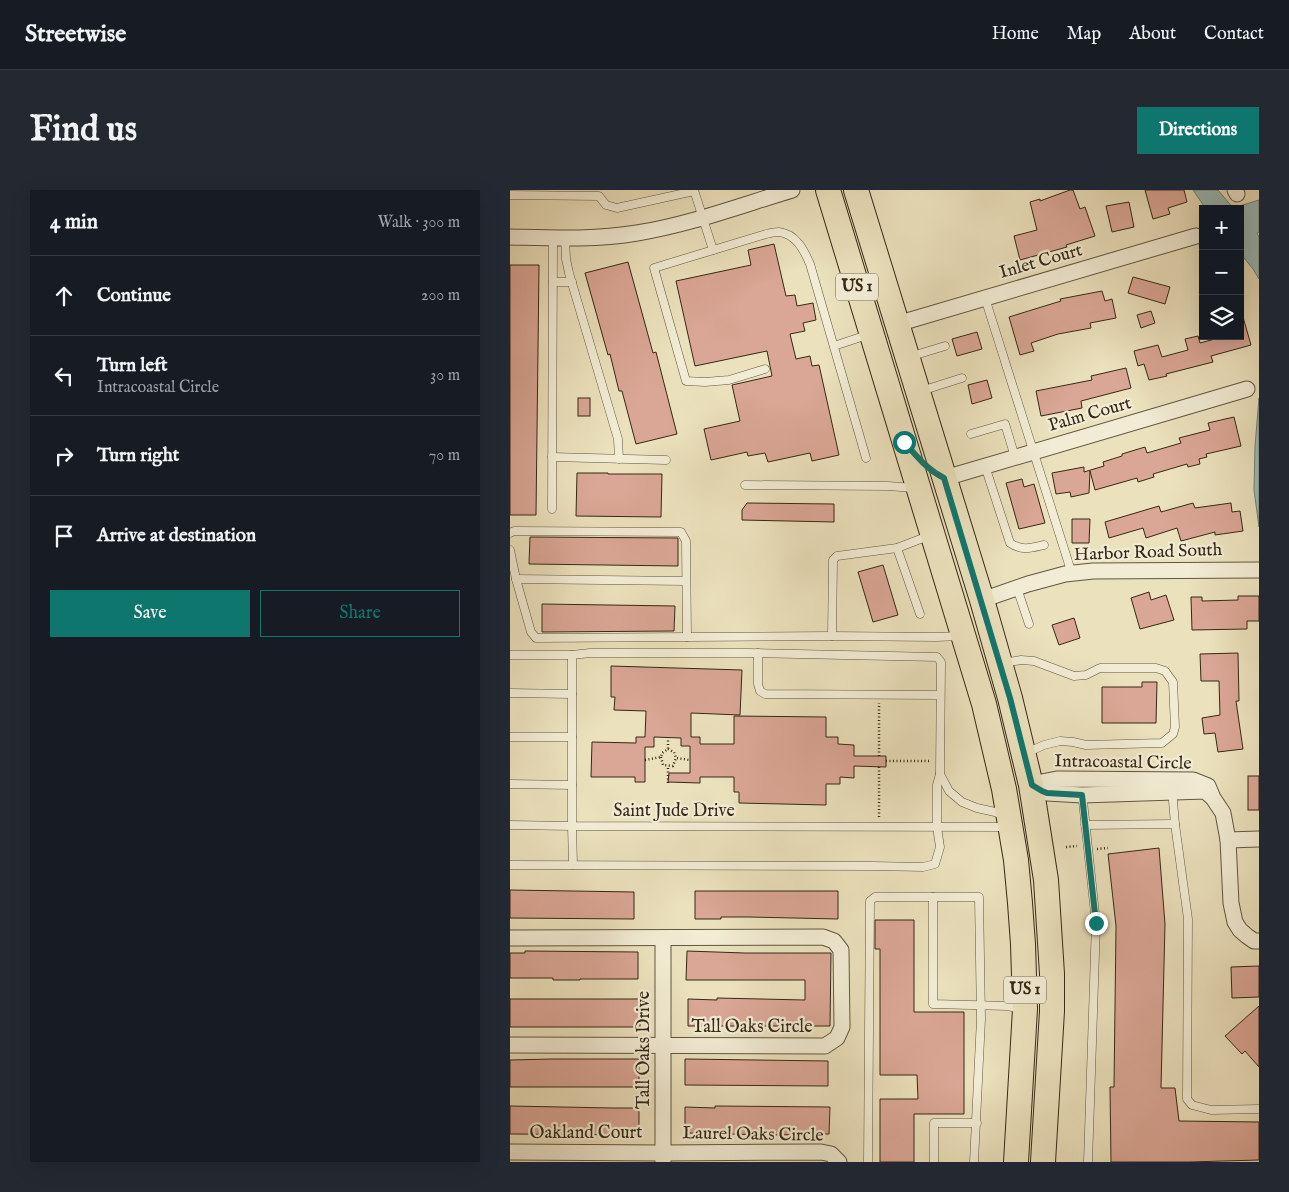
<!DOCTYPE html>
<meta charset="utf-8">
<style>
body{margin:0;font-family:"IM FELL English",serif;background:#242831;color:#f1f3f6}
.controls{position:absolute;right:15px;top:15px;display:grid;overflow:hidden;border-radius:0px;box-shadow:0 5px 20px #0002}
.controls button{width:45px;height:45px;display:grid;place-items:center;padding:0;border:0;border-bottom:1px solid #363941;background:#171b24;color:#f1f3f6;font:25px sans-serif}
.stop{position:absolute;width:15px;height:15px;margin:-11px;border:4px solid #0f766e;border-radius:50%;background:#fff}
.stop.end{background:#0f766e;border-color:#fff;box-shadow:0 1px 5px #0008}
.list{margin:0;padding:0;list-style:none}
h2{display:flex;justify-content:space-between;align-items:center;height:65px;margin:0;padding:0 20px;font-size:21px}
h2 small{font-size:16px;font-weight:400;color:#9ea1a6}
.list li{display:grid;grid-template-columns:32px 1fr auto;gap:15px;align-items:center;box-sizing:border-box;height:80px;padding:0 20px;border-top:1px solid #363941}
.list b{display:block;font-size:19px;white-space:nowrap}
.list p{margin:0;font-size:16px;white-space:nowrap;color:#9ea1a6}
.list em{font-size:16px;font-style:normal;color:#9ea1a6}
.actions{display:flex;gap:10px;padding:15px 20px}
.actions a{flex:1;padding:11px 0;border:1px solid #0f766e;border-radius:0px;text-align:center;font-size:18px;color:#0f766e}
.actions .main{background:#0f766e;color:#fff}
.icon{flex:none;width:28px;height:28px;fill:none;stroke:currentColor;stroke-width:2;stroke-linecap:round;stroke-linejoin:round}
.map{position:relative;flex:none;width:749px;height:972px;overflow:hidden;border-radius:0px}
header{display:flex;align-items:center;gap:30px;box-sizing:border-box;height:70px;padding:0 25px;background:#171b24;border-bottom:1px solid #363941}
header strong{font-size:24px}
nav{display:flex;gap:28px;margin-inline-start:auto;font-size:18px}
.intro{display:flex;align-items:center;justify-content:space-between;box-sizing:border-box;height:120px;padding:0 30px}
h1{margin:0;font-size:35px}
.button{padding:12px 22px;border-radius:0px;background:#0f766e;color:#fff;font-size:18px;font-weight:700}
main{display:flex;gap:30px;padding:0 30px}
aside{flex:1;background:#171b24;border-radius:0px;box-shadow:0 5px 20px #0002}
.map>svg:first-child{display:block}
.water{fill:#9bbcb9;stroke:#728178}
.building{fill:#daa695;stroke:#352816}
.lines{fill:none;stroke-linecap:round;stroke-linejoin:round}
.lane-casing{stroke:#625640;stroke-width:9}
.street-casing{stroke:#625640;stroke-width:17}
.primary-casing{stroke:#352816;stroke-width:26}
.path{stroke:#352816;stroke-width:2.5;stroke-dasharray:1 2.5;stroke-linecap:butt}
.lane{stroke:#f2ecd4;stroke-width:8}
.street{stroke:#f2ecd4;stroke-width:15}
.primary{stroke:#ebe1bd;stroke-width:24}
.route{stroke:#0f766e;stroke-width:6}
.labels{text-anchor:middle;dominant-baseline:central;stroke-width:4.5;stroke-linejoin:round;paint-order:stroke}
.shield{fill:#f2ecd4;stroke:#6e634f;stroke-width:1}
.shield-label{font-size:16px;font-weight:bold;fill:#352816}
.street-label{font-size:18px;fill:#352816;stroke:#f2ecd4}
</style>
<header>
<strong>Streetwise</strong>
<nav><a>Home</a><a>Map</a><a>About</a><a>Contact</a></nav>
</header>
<div class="intro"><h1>Find us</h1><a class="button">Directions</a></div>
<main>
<aside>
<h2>4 min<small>Walk · 300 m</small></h2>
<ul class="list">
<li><svg class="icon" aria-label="ahead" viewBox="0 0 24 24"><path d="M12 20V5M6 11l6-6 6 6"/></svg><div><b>Continue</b></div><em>200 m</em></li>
<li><svg class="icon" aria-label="left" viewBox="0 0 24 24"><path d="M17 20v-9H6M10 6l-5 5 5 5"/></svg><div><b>Turn left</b><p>Intracoastal Circle</p></div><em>30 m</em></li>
<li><svg class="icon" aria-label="right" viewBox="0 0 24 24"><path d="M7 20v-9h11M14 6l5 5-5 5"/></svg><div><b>Turn right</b></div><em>70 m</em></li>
<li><svg class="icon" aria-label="arrive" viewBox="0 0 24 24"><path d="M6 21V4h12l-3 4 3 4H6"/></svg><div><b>Arrive at destination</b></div></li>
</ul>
<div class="actions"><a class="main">Save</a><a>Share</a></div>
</aside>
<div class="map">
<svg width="749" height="972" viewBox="0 0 749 972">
<rect width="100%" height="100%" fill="#ebe1bd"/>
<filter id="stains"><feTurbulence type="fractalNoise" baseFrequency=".004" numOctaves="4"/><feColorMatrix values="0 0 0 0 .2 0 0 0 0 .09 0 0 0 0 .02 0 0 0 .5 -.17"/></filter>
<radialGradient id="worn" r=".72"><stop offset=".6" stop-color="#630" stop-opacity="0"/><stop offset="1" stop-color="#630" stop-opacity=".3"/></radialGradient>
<!-- water -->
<g class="water">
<path d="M683,0H708L723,18L749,10V42L747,43L749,47V89L743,79L730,63V19H696Z"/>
<path d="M749,208V337L744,300L745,256Z"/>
</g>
<!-- building -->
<g class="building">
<path d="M560,0H563L570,19L575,17L585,46L556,55L557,57L510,70L504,46L527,40L520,12L530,9V11Z"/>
<path d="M635,0H674L677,12L658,18L660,24L643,29Z"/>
<path d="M619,12L624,37L602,42L596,16Z"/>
<path d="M264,54L276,106L285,105L287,116L303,113L306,130L293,133L295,141L280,144L286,169L300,166L302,176L309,175L329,265L302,271L300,263L258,272L255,263L238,266L237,262L201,270L194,239L230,231L222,195L262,186L257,161L185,176L166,91L241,75L238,60Z"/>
<path d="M118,72L143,163L146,162L167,244L126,254L112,201H109L100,164L98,165L75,83Z"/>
<path d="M0,75H29L26,325H0Z"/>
<path d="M623,87L660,97L655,114L618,103Z"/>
<path d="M592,101L595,111L602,109L606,128L580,133L581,138L548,144L521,153L524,161L510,165L499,127L551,111L550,109Z"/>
<path d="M641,121L645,133L631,138L627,125Z"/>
<path d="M730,127H733L741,155L701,166L703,172L656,184L657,186L639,190L634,174L628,176L624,161L648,155L652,167L678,160L675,149L688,146L690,153L716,146H730Z"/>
<path d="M467,142L472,159L447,166L442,149Z"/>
<path d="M616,178L621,198L571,211L572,218L531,226L526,201L582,190L581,186Z"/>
<path d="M477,190L482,208L462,214L458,195Z"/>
<rect x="68" y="208" width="12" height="18"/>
<path d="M724,227L731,256L696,264L697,267L689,269L690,274L678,277L677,274L643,284L644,287L628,292L627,288L585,300L580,281L579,303L561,307L560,302L546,304L542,283L574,277V282L594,276L593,272L612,266V264L635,257L637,263L671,253L669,248L700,240L698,233Z"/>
<path d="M67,283H98V284H152L151,327L66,326Z"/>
<path d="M512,289L514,297L524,294L535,333L509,339L496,293Z"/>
<path d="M237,313L324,314V332L232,330V320Z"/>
<path d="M683,313L685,318L721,313L722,322L730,321L733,341L705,345V342L671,351L667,338L636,348L633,338L599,348L595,332L649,316L651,322Z"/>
<path d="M562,329H580L579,353H562Z"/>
<path d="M20,347L168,348V376L19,374Z"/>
<path d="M373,375L388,425L363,432L348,382Z"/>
<path d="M639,402L641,410L656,405L664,430L630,439L621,408Z"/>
<path d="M728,406H749V431H737V439L682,440L681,407H692V411L728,410Z"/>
<path d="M32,414L165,416L164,441L32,442Z"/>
<path d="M564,428L570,448L549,455L542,435Z"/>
<path d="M728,463L729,511H726L733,559L708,562L705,543L694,544L692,528L710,525L709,491H691L690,464Z"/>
<path d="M101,476L232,480L230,525L181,523V547H190V554H224V526L316,527V547H328V554L344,555V566H376V577L344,576V588L330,587V594H316V615L229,613V602H224V587H190V593L158,592L159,583H180V556H171V548L144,547V557H135V592H125V587H81L82,552L126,553V547H135L136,521L104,520L105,507H101Z"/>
<path d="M632,492H647L646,533H592V497H632Z"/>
<rect x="738" y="586" width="11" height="34"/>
<path d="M649,658L655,734L651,898H665L669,931L749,932V970L679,972H601L600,897H604L606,736L598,664Z"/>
<path d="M0,700L124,702V729L0,728Z"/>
<path d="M185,701H328V729L239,727H211V729H185Z"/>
<path d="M365,730H404V822H454V924H404V972H370V909H408L407,885H370V759H365Z"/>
<path d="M15,761L128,762V789H70V790H43V788H0V763H15Z"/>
<path d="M177,761L235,763H321L320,836H178V809L207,810V808L295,810V790H176Z"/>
<path d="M749,776V807L722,808L721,777Z"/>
<rect x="0" y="809" width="130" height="28"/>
<path d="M749,816V877L735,861L732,864L715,846Z"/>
<path d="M43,869H129V897H0V870Z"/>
<path d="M175,869L318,871V896L175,895Z"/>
<path d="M0,916L103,918H129V945L0,944Z"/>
<path d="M205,916L320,917L319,944L263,945L175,943V917L205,918Z"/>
</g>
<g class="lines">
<defs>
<g id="lane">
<path d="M184,0L203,60"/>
<path d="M0,5L89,6L96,15L107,18L184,1"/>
<path d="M55,48L56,69L59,83L108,249L109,269"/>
<path d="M43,92H62"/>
<path d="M475,108L562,384"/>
<path d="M324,156L360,144"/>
<path d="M399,167L435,156"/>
<path d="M255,179L219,190L195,192L176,191L144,78L256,44C260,43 265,42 269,42C286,44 294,60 300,74L356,268"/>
<path d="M411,201L452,188"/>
<path d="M461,244L495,234L505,267"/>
<path d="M42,267L156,270"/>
<path d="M475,276L500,353C512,361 521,358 534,355"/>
<path d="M235,295L378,296L404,298"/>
<path d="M42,319L43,48"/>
<path d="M0,343L4,341L171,342L176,351L177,447"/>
<path d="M387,358L410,424"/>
<path d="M0,360L6,389L21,442L26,448L322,446L426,447L452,446"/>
<path d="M6,389L176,391"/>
<path d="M507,398L519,434"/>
<path d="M322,446L323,370L327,366L387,358L421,345"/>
<path d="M248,463V494L250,501L255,504L430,505"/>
<path d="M0,465H62V636L498,637"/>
<path d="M62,465L80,463H238L427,467L431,472L430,584L439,601L452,612L467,618L485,622L495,626"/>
<path d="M493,473L511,470L524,471L564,486L576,485L590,478H646L655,481L663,492L665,537L663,544L652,553L576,555L563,552L550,551L534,555L516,563"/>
<path d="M0,503L62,504"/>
<path d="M0,547H62"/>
<path d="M0,594L62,595"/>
<path d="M662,600L665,634L678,729L677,909L682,915L701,920L749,919"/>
<path d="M572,602L586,733L578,972"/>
<path d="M0,635L62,636L63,675"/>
<path d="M575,635L665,634"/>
<path d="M0,675L362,676L413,677L425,674L430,657L427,637V595L430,584"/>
<path d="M423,707V814L498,816L511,819"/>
<path d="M358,972L360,711L365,707H469L471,829L464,972"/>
<path d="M424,972V933H467"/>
</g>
<g id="street">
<path d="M725,0L727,4"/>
<path d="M0,47C42,48 85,50 127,43C178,35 232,15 282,0"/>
<path d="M387,134L686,46"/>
<path d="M435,288L737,199"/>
<path d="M472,410L518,394L555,384L583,381L749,380"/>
<path d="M521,595L526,593L547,589L683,590L698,596L703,608L713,623L718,650L721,713L725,732L730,740L737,746L744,751H749"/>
<path d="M521,595L532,601L537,603L572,605L695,601L702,607"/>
<path d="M718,650L749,649"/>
<path d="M0,748L313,747L324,751L331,760L332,837L327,848L315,856L0,855"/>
<path d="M0,962L152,963L311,962L321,964L329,972"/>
<path d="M153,971V748"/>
</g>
<g id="primary">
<path d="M318,0L474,514L494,599L506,670L510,713L513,754L515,819L506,972"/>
<path d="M346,0L472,410L500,508L521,595L536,690L542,784V821L533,972"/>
</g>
</defs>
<!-- lane casing -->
<use href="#lane" class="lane-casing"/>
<!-- street casing -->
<use href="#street" class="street-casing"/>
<!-- primary casing -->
<use href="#primary" class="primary-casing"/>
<!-- path -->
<g class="path">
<path d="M158,547V559"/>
<path d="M158,559L164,562L166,568L180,570"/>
<path d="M369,566V513"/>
<path d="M151,567L153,575L163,576L166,568"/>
<path d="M135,570L151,567L152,563L158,559"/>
<path d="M376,571H420"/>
<path d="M369,577V628"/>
<path d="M158,593V576"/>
<path d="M556,657L567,656"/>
<path d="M587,659L598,658"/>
</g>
<!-- lane -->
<use href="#lane" class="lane"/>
<!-- street -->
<use href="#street" class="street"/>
<!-- primary -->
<use href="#primary" class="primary"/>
</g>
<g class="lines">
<!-- route -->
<path class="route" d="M394,252C407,266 417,280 434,288L500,508L522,595L532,601L537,603L572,605L586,733"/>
</g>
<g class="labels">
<!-- shield labels -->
<g class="shield">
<rect x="326" y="83.5" width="42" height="27" rx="4"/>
<rect x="494" y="786.5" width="42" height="27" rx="4"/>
</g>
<g class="shield-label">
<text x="347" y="97">US 1</text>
<text x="515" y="800">US 1</text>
</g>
<!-- street labels -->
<g class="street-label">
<text transform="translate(531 72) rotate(-16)">Inlet Court</text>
<text transform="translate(580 225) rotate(-16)">Palm Court</text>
<text transform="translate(638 363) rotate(-2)">Harbor Road South</text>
<text transform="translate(613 573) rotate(1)">Intracoastal Circle</text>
<text x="164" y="621">Saint Jude Drive</text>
<text x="242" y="837">Tall Oaks Circle</text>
<text transform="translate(134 860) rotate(-90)">Tall Oaks Drive</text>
<text x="76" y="943">Oakland Court</text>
<text transform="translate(243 945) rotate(1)">Laurel Oaks Circle</text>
</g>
</g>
<rect width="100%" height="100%" filter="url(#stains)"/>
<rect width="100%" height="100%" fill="url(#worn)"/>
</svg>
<div class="controls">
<button>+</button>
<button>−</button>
<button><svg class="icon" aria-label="layers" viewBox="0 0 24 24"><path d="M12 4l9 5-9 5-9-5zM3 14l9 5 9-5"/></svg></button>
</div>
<div class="stop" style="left:394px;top:252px"></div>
<div class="stop end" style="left:586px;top:733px"></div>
</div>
</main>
